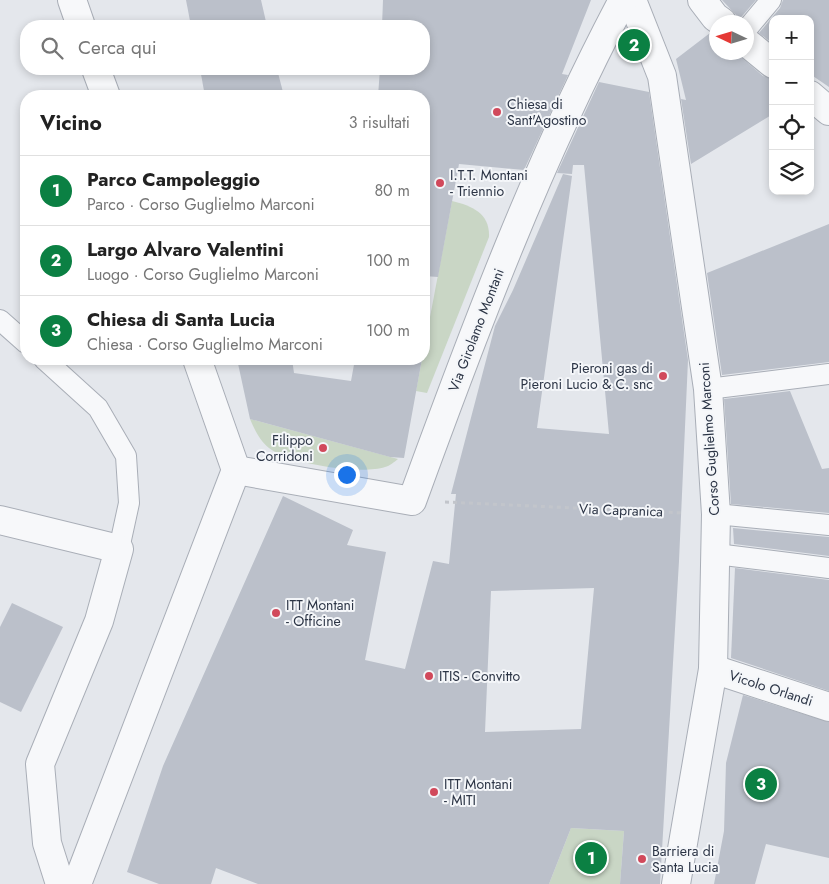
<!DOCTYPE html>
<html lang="it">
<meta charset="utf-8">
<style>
body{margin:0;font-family:Jost,sans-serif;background:#f2f2f2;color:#222}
.controls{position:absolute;right:15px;top:15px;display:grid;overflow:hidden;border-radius:10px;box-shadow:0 2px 8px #0003}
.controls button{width:45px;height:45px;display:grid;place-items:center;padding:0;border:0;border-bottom:1px solid #e0e0e0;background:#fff;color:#222;font:25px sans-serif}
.compass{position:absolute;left:709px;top:15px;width:45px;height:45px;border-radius:50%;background:#fff;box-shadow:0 2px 8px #0003;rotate:274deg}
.you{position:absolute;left:346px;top:474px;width:18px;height:18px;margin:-12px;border:4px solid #fff;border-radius:50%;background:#1a73e8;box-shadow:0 0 0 8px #1a73e833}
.badge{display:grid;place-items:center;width:32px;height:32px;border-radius:50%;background:#0b8043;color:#fff;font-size:16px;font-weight:700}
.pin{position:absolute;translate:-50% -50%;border:2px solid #fff;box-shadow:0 1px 5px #0006}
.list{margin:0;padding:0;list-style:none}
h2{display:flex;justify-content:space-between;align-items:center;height:65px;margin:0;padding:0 20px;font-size:21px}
h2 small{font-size:16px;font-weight:400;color:#767676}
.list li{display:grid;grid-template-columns:32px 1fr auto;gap:15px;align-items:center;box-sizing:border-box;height:70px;padding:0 20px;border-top:1px solid #e0e0e0}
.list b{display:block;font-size:19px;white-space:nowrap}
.list p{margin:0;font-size:16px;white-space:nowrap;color:#767676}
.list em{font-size:16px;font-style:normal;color:#767676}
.icon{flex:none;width:28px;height:28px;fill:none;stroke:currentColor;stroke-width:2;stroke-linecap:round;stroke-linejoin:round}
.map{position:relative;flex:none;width:829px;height:884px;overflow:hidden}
.search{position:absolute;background:#fff;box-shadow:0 2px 8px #0003;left:20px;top:20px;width:410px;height:55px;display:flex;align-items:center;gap:12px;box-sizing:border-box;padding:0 18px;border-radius:20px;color:#767676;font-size:19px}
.panel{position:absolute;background:#fff;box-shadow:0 2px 8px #0003;left:20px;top:90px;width:410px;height:275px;border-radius:20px}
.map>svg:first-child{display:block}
.green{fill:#c9d6c5}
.building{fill:#bbc0ca;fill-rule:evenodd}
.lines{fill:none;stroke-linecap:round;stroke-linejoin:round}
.lane-casing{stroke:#a9aeb7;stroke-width:22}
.street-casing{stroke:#a9aeb7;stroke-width:30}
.path{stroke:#c2c5cb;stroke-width:3;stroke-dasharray:4 4;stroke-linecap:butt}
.lane{stroke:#f7f8fa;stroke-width:20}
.street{stroke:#f7f8fa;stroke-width:28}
.poi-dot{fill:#d1495b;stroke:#f4f6f9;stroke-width:2}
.labels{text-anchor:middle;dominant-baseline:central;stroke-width:4;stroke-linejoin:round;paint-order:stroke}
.poi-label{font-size:14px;fill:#2b3445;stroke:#f4f6f9;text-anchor:start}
.street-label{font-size:14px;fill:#2b3445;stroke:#f4f6f9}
</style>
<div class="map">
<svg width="829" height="884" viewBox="0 0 829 884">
<rect width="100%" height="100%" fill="#e4e7ec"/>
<!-- green -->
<g class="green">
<path d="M452,201C473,206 490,214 489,237L427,393L416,391Z"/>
<path d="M250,419L398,459C394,462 390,466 385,467C361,475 289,464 269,448C260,441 254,429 250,419Z"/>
<path d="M571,828L624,831L620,884H549Z"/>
</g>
<!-- building -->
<g class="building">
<path d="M186,0H261L267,26H191Z"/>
<path d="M383,0H591L562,74L568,75L524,170L459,164L438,277L424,276V96H378L380,69H424V26H382Z"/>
<path d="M722,0H756L737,22L736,15Z"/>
<path d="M783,0H829V87L810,74V19H773V44L759,33L780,8Z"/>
<path d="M710,33L716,36V52H735L763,76L773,79V114L691,164L681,99L686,100L676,59Z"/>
<path d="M200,69H277L284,96H205Z"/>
<path d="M599,82L649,92L688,360L679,561L660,884H620L624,831L571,828L549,884H258L216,868L211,884H159L127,872L163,766L283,496L353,530L347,545L386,552L365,660L405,669L433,561L449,564L456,494H451L495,326L513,290L563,174L572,176L537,428L609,434L584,165H573L572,174L557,173ZM594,588L581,729L485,732L491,591Z"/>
<path d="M829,224V362L722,375L707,273Z"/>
<path d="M237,359H292L294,373L351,381L355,359H422L404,458L390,457L250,419Z"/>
<path d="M790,391L822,469L829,468V513L731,504L724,399Z"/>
<path d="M733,528L829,537V556L734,544Z"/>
<path d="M735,568L829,580V691L731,658Z"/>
<path d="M12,603L63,627L21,712L0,702V627Z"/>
<path d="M743,695L829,722V858L766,844L755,884H714L724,831L726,763Z"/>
</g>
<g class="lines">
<defs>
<g id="lane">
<path d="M746,30L771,0"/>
<path d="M0,320L26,343"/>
<path d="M44,359L98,408L126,456L129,503L119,549"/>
<path d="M708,389L829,374"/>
<path d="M716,514L829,525"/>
<path d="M716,554L829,568"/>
</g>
<g id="street">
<path d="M72,0L81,26"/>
<path d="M632,0L662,76L708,389L716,514L713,669L676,884"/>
<path d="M702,0L715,17L722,22"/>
<path d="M746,42L773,64"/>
<path d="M96,69L106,96"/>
<path d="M810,95L829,111"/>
<path d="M197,359L236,470"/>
<path d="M236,470L412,501C474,331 538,160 623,0"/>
<path d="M0,520L119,549L99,621L40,764L47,843L60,884"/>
<path d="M713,669L829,707"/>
<path d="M77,884L236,470"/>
</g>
</defs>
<!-- lane casing -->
<use href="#lane" class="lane-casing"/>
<!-- street casing -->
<use href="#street" class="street-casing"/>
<!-- path -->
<path class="path" d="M445,502L684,513"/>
<!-- lane -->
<use href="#lane" class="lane"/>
<!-- street -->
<use href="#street" class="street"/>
</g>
<!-- markers -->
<g class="poi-dot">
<circle cx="497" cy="112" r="5"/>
<circle cx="440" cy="183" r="5"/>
<circle cx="663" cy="376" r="5"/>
<circle cx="323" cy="448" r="5"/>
<circle cx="276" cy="613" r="5"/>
<circle cx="429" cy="676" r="5"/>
<circle cx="434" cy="792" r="5"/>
<circle cx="642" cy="859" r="5"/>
</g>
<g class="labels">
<!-- poi labels -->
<g class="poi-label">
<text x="507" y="104">Chiesa di<tspan x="507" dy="16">Sant'Agostino</tspan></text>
<text x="450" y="175">I.T.T. Montani<tspan x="450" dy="16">- Triennio</tspan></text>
<text x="653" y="368" text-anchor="end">Pieroni gas di<tspan x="653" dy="16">Pieroni Lucio &amp; C. snc</tspan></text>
<text x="313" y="440" text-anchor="end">Filippo<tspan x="313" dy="16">Corridoni</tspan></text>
<text x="286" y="605">ITT Montani<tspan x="286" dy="16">- Officine</tspan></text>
<text x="439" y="676">ITIS - Convitto</text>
<text x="444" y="784">ITT Montani<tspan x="444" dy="16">- MITI</tspan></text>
<text x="652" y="851">Barriera di<tspan x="652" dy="16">Santa Lucia</tspan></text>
</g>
<!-- street labels -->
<g class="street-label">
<text transform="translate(476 330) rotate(-69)">Via Girolamo Montani</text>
<text transform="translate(709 439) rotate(-94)">Corso Guglielmo Marconi</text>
<text transform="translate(621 510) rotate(2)">Via Capranica</text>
<text transform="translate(771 688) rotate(18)">Vicolo Orlandi</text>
</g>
</g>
</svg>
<div class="controls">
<button>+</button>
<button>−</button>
<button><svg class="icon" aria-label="locate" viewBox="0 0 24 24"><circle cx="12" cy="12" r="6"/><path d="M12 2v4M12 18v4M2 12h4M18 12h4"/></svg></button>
<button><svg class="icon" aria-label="layers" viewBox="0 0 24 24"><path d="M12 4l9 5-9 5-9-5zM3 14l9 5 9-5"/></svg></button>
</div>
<svg class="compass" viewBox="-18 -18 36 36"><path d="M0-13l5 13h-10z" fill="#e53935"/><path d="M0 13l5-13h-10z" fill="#767676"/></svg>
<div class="you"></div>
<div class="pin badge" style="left:591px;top:858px">1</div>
<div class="pin badge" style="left:634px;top:45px">2</div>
<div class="pin badge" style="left:761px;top:784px">3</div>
<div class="search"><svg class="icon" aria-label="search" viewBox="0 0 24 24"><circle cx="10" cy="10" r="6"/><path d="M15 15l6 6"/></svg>Cerca qui</div>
<section class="panel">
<h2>Vicino<small>3 risultati</small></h2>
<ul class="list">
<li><span class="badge">1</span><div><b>Parco Campoleggio</b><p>Parco · Corso Guglielmo Marconi</p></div><em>80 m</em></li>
<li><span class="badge">2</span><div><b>Largo Alvaro Valentini</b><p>Luogo · Corso Guglielmo Marconi</p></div><em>100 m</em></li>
<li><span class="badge">3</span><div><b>Chiesa di Santa Lucia</b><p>Chiesa · Corso Guglielmo Marconi</p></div><em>100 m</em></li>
</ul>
</section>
</div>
